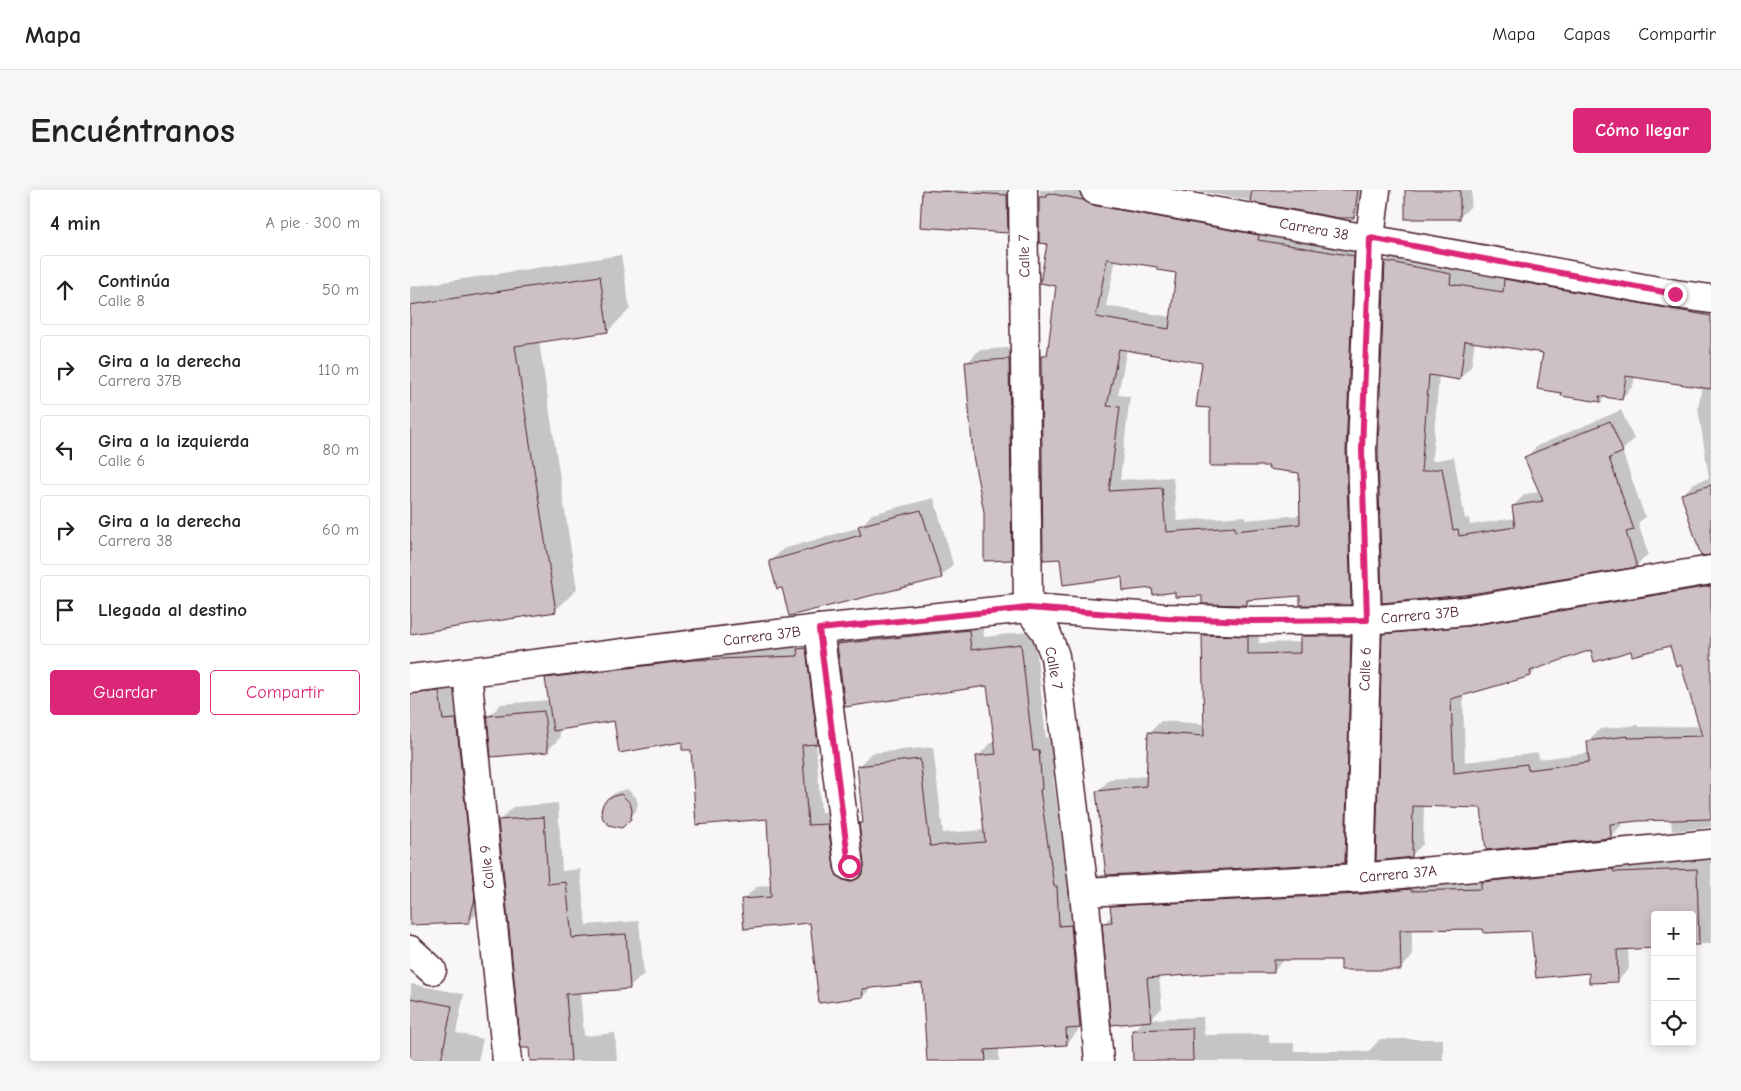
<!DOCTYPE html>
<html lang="es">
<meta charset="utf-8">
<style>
body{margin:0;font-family:"Comic Neue",sans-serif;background:#f6f6f6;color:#222}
.controls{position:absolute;right:15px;bottom:15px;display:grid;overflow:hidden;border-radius:5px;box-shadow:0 2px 12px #0003}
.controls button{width:45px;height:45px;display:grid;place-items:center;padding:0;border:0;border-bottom:1px solid #e0e0e0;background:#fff;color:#222;font:25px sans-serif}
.stop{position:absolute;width:15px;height:15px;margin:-11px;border:4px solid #db2777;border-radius:50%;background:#fff}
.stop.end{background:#db2777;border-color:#fff;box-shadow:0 1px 5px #0008}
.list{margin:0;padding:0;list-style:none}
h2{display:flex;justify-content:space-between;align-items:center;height:65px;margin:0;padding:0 20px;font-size:21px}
h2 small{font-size:16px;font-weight:400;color:#767676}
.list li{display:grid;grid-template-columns:32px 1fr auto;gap:15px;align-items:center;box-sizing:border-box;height:70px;margin:0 10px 10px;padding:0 10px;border:1px solid #e0e0e0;border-radius:5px}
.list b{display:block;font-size:19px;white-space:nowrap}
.list p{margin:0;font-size:16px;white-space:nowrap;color:#767676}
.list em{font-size:16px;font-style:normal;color:#767676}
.actions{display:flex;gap:10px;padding:15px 20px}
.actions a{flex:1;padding:11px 0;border:1px solid #db2777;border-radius:5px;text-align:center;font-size:18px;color:#db2777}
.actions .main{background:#db2777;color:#fff}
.icon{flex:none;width:28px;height:28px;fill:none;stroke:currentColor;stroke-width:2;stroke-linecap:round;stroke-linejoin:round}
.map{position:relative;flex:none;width:1301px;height:871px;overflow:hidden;border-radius:5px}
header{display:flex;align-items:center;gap:30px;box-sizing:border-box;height:70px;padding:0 25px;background:#fff;border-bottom:1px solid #e0e0e0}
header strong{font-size:24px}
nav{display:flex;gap:28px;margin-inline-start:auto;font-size:18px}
.intro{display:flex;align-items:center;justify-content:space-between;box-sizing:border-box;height:120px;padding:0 30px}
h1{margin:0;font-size:35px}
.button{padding:12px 22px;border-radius:5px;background:#db2777;color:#fff;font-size:18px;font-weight:700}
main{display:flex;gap:30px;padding:0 30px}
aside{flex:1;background:#fff;border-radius:5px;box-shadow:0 2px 12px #0003}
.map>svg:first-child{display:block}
.shadow{fill:#0003;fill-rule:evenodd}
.building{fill:#cdc1c4;stroke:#4a1f2b;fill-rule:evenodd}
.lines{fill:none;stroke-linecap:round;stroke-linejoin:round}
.minor-casing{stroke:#4a1f2b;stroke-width:31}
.minor{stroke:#fff;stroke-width:28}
.route{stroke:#db2777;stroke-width:6}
.labels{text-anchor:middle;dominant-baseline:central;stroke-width:5;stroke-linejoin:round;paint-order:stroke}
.street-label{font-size:15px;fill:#4a1f2b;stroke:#fff}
</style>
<header>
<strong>Mapa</strong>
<nav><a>Mapa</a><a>Capas</a><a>Compartir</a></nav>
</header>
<div class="intro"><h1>Encuéntranos</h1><a class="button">Cómo llegar</a></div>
<main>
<aside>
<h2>4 min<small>A pie · 300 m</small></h2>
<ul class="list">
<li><svg class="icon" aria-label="ahead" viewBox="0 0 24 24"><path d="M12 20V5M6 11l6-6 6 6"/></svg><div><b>Continúa</b><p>Calle 8</p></div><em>50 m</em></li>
<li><svg class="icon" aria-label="right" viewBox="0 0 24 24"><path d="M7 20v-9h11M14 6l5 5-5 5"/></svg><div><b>Gira a la derecha</b><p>Carrera 37B</p></div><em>110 m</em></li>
<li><svg class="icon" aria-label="left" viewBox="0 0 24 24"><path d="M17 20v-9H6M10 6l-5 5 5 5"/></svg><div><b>Gira a la izquierda</b><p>Calle 6</p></div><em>80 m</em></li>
<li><svg class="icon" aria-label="right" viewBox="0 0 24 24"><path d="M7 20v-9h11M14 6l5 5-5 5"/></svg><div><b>Gira a la derecha</b><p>Carrera 38</p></div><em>60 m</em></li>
<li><svg class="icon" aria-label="arrive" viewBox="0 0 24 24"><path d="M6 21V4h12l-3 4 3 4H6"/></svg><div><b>Llegada al destino</b></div></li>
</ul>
<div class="actions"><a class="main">Guardar</a><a>Compartir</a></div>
</aside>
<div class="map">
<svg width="1301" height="871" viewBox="0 0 1301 871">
<rect width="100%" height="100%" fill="#f8f6f7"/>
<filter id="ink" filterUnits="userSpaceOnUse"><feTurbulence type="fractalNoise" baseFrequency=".02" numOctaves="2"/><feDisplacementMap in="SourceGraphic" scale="10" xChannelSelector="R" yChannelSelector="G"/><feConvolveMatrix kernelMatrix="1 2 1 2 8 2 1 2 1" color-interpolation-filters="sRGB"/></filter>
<g filter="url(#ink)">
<!-- shadow -->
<g class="shadow">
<path d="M514,0H608L609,31L597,42L511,36Z"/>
<path d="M630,0H685L954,55L952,402L940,413L891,404L842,408L837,414L744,397L713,385L632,167L639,159L647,95L638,53L630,52ZM706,69L749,76L767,82L761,127L696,116ZM717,159L793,172L801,217L860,275L890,281L891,325L836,330L835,326L767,331L763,287L710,290L720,206L708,205Z"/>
<path d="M781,0H957L955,15L944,27H929Z"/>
<path d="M996,0H1062L1061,16L1049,28Z"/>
<path d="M988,60L1052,73L1051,82L1096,89L1107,78L1301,112V364L1273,304L1284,293L1299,288L1288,218L1292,196L1225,186L1223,196L1212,208L1196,206L1191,211L1153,205L1134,162L1065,151L1061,177L1049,189L1029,185L1022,271L1044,267L1055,329L1059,328L1060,335L1105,328L1103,316L1115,304L1130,302L1116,268L1127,256L1211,220L1224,249L1212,261L1235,327L1228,333L1238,364L1227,375L1054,404L973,412L976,71Z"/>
<path d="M211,65L220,119L198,141L129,151L167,399L145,421L0,442V97Z"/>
<path d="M611,157L614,357L601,369L575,322L557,173L569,160Z"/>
<path d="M524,308L543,374L531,387L373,396L361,371L373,359L450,337L462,324Z"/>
<path d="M1301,387V637L1262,641L1261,629L1212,632V635L1200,647L1072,616L1014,615L1013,654L1001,666L973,445L985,433ZM1261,454L1272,473L1290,536L1229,537V535L1190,539L1178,551L1180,563L1129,569L1128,563L1055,572L1053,505L1121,485L1130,476L1182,458Z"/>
<path d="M572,427L574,447L624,441L636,548H642L645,585L643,587L657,683H660L662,723H674L683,823L657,854L589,858V871H519L513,792L462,797L453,806L401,732L333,710L346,697L361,695L358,628L273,550L205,530L149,538L150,548L138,560L82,566L78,527L91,514L140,510L137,489L150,475L401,446L421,540L406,553L411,622L431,621L446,677L455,679L451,633L454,630L448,577L461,563L523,557L533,643L575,640L568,566L581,553H586L579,494L428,454L441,441Z"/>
<path d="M805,434L849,435V453L892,452V447L903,435H952L946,660L934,672L688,601L700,589L738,586L739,543L751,531L795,534L794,445Z"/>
<path d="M49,481L79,711L59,732L0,733V486Z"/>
<path d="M217,599L226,607L228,614L226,621L218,630L194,614L206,602Z"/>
<path d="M148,613L152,681L170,679L176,735L229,731L234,784L219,798L170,801L174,846L205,843L207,871H121L89,631L103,617Z"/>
<path d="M1301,660V754H1282V725H1245L1218,758L1219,779L1207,791L1180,781L1123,739L1074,738L1002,739V767L990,779L932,769H875L863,782H808L749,786L752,818L741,829L793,827L794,845L859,844V853H884V861H959L970,849H1033V871H725L724,841L734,830L694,734L702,725L701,717L713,705Z"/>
<path d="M1,794L54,804L46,843L73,849L68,871H0Z"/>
</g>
<!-- building -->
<g class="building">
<path d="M512,0L597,5L598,43L510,37Z"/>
<path d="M842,0H948L944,28H929L840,12Z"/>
<rect x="995" y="0" width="55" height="29"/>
<path d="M638,3L673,10L682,15L849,45L848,50L944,66L936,260L941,415H890V406L837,410V415L792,414V406L765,407V402L743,405L742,398L713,401L712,387L653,395L650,369L633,370L631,166H637L646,96L630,93L637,54L629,53V7H637ZM697,69L747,77V80L766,83L759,139L686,127ZM709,159L792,173L786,217L800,218V276H859L858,279L889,283L890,334L825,341V337L756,342L752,298L699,301L710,217L697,216Z"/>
<path d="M975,71L1041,84L1040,94L1093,102L1094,89L1301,126V199L1216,186L1212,210L1189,206L1191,212L1151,206L1152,203L1127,199L1133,163L1055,151L1050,190L1019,185L1011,282L1032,278L1043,340L1048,339L1049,346L1105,337L1102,316L1133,311L1114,267L1200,231L1213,262L1199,268L1224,340L1216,342L1227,377L1054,405L972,413L968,260Z"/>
<path d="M190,86L198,142L105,156L146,422L0,444V115Z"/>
<path d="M599,169L602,370L574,371V322L563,266L555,172Z"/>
<path d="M1301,295V365L1291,366L1271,304Z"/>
<path d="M511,320L532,388L379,426L372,398L367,399L359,371L451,345L448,336Z"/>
<path d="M1301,396V629L1228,631L1200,634L1201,648L1076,660L1071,618L1003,616L1002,667L966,671L972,444L1059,436ZM1260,456L1266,476L1271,475L1292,546L1218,548V546L1177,551L1179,572L1118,580L1117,574L1044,583L1041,509L1121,486L1120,481L1181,460L1184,472L1221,461L1222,466Z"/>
<path d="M559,440L561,460L611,454L623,561L629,560L632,599L630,600L644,696H647L649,736L661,735L670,838L656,839L657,855L575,860L576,871H517L512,793L452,799L453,807L409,813L400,733L334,739L331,709L361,707L357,629L286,635L281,560H272V552L209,563L204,531L143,541L135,488L283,470L388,466L387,459L396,458L408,554L392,555L398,635L418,634L424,678L427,686L433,690L440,692L449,688L453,682L454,675L449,633H453L447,576L510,569L520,656L575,652L566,566L586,564L577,496L435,517L427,454Z"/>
<path d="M792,445L838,446V464L890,463V446H941L935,673L696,685L686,601L736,596L738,542L794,546Z"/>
<path d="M29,501L33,530L46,529L65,708L59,733L0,735V504Z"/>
<path d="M134,521L138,562L81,567L77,526Z"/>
<path d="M211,604L220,613L222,620L221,629L212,638L199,635L193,629L191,621L193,614L198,608Z"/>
<path d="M134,627L138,694L156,692L162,748L216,744L220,799L156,804L161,871H120L119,858H111L88,630Z"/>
<path d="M1203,679L1204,682L1287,679L1289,755H1282V725H1245V758L1207,760L1208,792L1179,793V783L1126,788L1121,741L1074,743L1073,739L990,740L991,780H931V770H864V783H808L737,788L741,831L701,835L692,733L702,732L700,716L951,704L1001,699V701L1071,699V692Z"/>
<path d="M0,808L42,816L31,871H0Z"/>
<path d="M782,838L783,871H723L722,840Z"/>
</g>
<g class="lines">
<defs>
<g id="minor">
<path d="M613,0L618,418L636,442L645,466L674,702L689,871"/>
<path d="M685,0L1265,104L1301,109"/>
<path d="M409,439L439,676"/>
<path d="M57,483L97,871"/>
<path d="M0,489L409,439L618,418L757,428L842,431L957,430L1056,421L1301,380"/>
<path d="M950,688L957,430L952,260L960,48L966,0"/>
<path d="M674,702L950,688L1301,654"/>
<path d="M0,760L22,780"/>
</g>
</defs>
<!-- minor casing -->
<use href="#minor" class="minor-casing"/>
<!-- minor -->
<use href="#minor" class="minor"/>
</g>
</g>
<g class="lines" filter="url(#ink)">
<!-- route -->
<path class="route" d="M439,676L409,439L618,418L757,428L842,431L957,430L952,260L960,48L1265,104"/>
</g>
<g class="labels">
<!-- street labels -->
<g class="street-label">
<text transform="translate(904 39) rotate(10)">Carrera 38</text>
<text transform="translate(614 66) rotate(-91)">Calle 7</text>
<text transform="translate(1010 425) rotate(-5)">Carrera 37B</text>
<text transform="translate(352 446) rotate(-7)">Carrera 37B</text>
<text transform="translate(644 478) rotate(79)">Calle 7</text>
<text transform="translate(955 479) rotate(-88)">Calle 6</text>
<text transform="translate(77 677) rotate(-96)">Calle 9</text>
<text transform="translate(988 684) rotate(-5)">Carrera 37A</text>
</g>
</g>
</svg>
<div class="controls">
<button>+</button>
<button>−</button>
<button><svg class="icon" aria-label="locate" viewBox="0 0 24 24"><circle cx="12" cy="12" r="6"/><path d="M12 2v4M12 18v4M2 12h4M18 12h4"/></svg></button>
</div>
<div class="stop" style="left:439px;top:676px"></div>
<div class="stop end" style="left:1265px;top:104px"></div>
</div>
</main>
